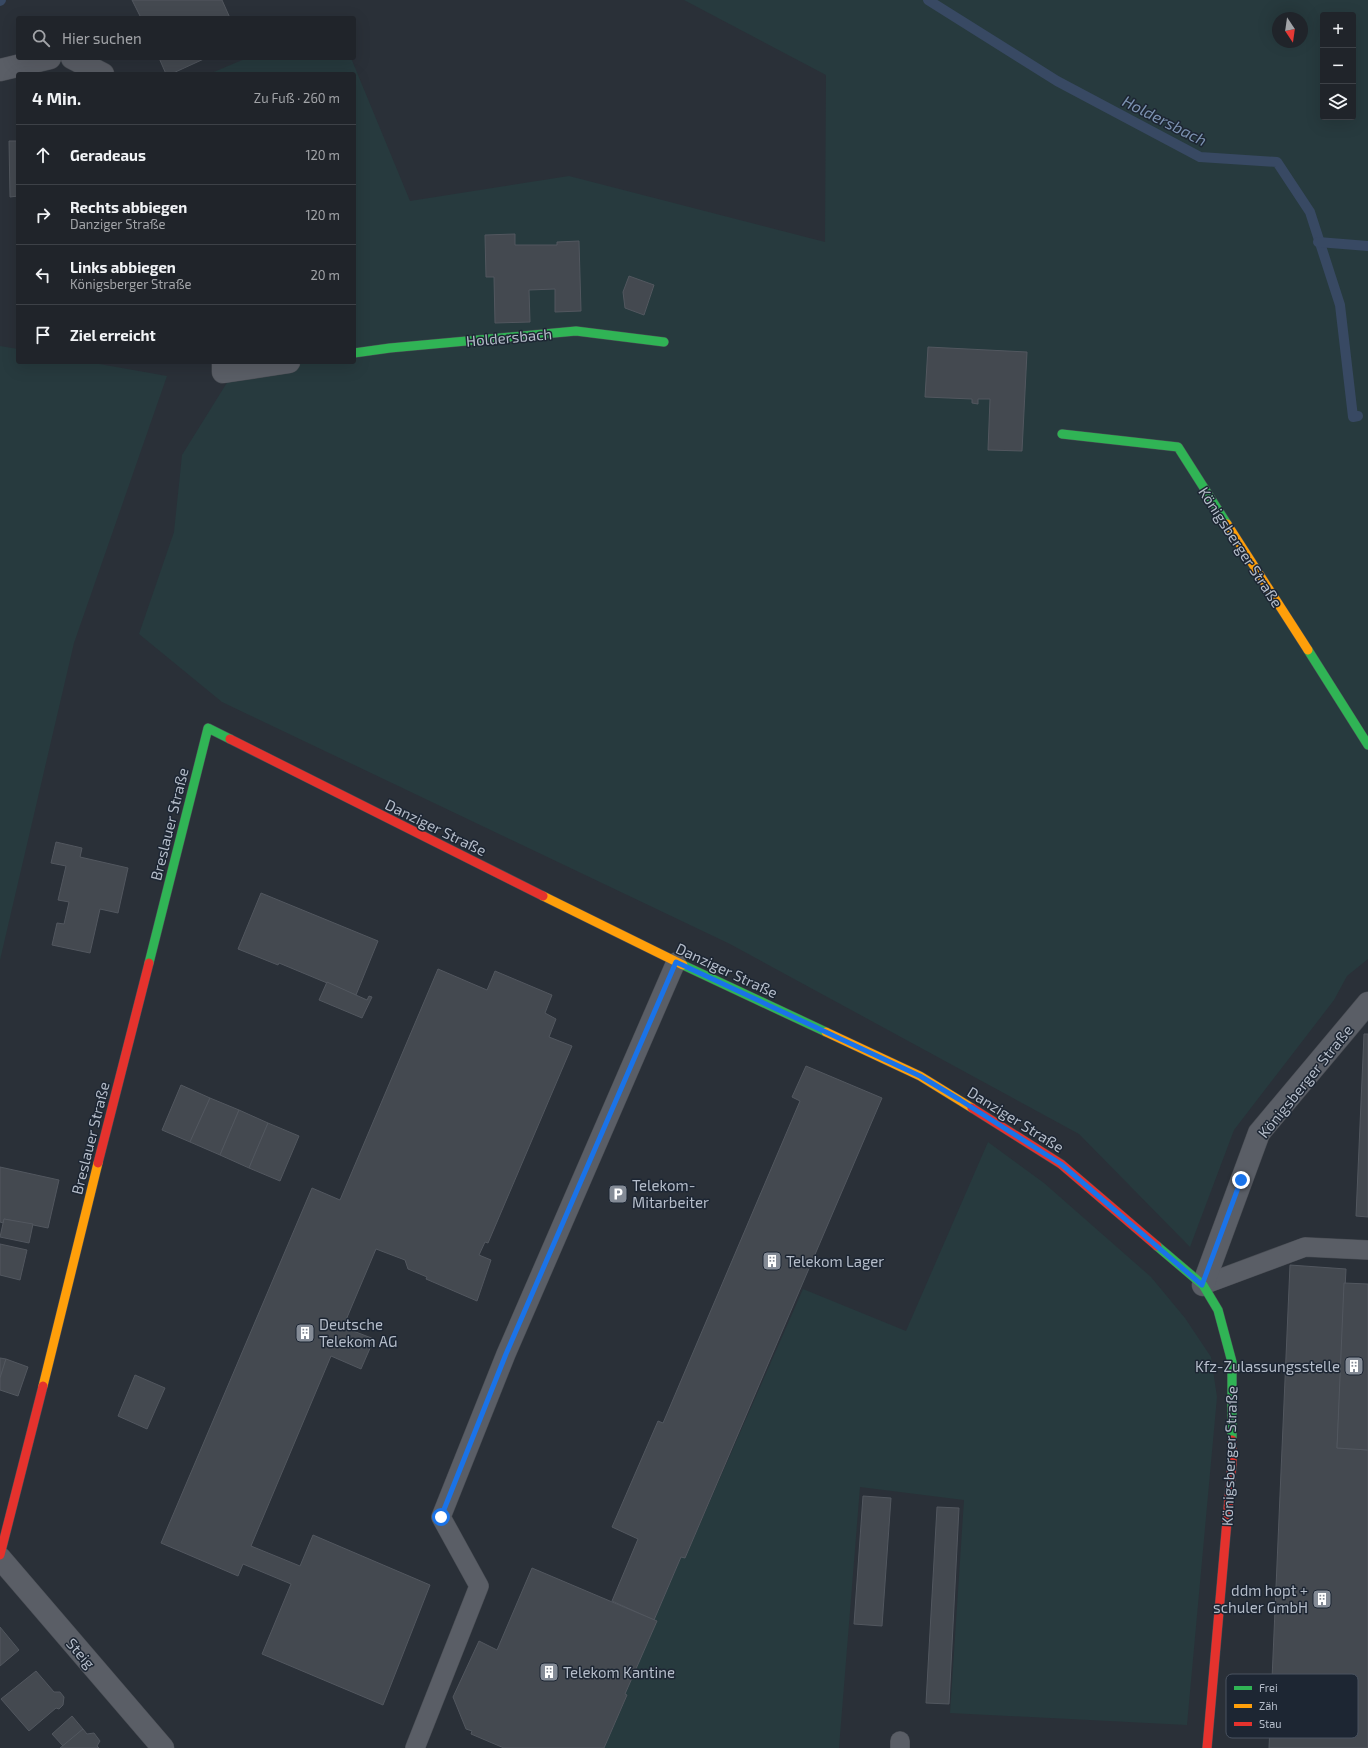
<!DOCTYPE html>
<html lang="de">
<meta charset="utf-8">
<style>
body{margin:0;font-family:"Exo 2",sans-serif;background:#2d3036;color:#f1f3f6}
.controls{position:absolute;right:12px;top:12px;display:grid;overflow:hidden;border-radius:4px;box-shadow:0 4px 16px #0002}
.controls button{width:36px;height:36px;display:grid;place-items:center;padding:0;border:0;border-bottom:1px solid #3d4147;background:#20242a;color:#f1f3f6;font:20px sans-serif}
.compass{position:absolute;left:1272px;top:12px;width:36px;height:36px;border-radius:50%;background:#20242a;box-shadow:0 4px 16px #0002;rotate:167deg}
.stop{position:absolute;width:12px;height:12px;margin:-9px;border:3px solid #1a73e8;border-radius:50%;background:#fff}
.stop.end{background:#1a73e8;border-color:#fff;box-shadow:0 1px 4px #0008}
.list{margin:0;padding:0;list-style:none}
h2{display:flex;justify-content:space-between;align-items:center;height:52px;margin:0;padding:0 16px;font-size:17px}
h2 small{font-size:13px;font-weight:400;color:#a2a4a8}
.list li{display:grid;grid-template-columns:26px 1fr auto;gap:12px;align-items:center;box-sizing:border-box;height:60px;padding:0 16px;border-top:1px solid #3d4147}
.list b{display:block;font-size:15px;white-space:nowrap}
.list p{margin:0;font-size:13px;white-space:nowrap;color:#a2a4a8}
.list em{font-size:13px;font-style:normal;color:#a2a4a8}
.icon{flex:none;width:22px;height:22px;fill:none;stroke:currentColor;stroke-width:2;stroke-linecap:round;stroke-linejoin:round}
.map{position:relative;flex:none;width:1368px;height:1748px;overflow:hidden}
.search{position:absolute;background:#20242a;box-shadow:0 4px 16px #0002;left:16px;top:16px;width:340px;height:44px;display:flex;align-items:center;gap:10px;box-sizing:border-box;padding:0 14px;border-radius:4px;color:#a2a4a8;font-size:15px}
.panel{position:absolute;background:#20242a;box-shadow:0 4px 16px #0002;left:16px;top:72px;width:340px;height:292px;border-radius:4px}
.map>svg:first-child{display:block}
.green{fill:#273a3e;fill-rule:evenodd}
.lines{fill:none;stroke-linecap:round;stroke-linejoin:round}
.stream{stroke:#384963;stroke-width:10}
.building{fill:#444950;stroke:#52575f}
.lane-casing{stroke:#484c53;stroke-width:20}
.street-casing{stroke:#484c53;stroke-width:23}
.fast-casing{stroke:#484c53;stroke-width:10}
.slow-casing{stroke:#484c53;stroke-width:10}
.jam-casing{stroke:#484c53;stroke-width:10}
.lane{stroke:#5a5e66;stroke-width:19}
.street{stroke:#5a5e66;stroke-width:22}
.fast{stroke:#30b455;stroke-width:9}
.slow{stroke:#ff9f0a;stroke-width:9}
.jam{stroke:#e5322d;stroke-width:9}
.route{stroke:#1a73e8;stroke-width:5}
.labels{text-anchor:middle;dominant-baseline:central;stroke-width:3;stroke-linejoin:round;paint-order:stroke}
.street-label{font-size:15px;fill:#b4bcc9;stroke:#1d2633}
.poi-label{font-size:15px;fill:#b4bcc9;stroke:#1d2633;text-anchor:start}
.water-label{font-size:16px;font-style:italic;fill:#7c92b1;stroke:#1d2633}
.key{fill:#1d2633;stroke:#4a5360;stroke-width:1}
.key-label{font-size:11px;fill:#b4bcc9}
</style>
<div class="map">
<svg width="1368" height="1748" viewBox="0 0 1368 1748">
<rect width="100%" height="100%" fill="#2a3038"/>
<!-- green -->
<g class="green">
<path d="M684,0H1368V959L1347,976L1334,1000L1234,1130L1190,1247L1079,1134L730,944L222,702L139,634L174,532L182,455L228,381L229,362H354V74H209L247,58H351L410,201L569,176L825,242L826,75ZM1323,15H1353V117H1323ZM1278,18H1302V42H1278Z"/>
<path d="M0,346L18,349V362H88L167,376L74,643L0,960Z"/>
<path d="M988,1142L1044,1183L1151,1277L1185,1318L1211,1357L1217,1397L1187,1725L950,1713L964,1500L860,1487L839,1748H604L627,1696L625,1694L657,1621L654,1620L681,1557L685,1558L803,1289L906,1331Z"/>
</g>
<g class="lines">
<!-- stream -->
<g class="stream">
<path d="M928,0L1057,81L1200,157L1277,162L1310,212L1340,305L1353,417L1358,416"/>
<path d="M0,1L1,0"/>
<path d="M1318,242L1368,246"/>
</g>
</g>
<!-- building -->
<g class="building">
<path d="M132,0H222L230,18H141Z"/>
<path d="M159,58H206L171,74H166Z"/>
<path d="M9,141H18V196L10,197Z"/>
<path d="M515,234V245H557V242L579,241L581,311L555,312V289L529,290L530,322L495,323L494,277H486L485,235Z"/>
<path d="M629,276L654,285L644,315L625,308L623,292Z"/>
<path d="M928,347L1027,352L1022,451L988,450L990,399H978V404L972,403V399L925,397Z"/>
<path d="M56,842L82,848L80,857L128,868L118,913L100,909L90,953L52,945L57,923L64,924L69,902L58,900L66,866L51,863Z"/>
<path d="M261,893L378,941L356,995L279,963L278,965L238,949Z"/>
<path d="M438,969L487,990L495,971L552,995L545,1013L556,1019L549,1037L572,1046L488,1243L485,1242L479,1255L491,1260L477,1301L426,1279L427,1277L408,1269L405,1260L376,1249L343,1327L374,1339L361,1369L331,1356L251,1546L300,1566L313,1535L430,1585L383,1705L262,1654L291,1584L243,1564L238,1576L161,1543L312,1188L340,1200Z"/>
<path d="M327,982L367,1000L369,996L372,997L362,1018L319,1000Z"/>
<path d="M1364,1034H1368V1217L1356,1216Z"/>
<path d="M806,1066L882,1098L685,1558L681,1557L654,1620L612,1601L638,1539L612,1527L658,1421L663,1423L800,1101L792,1097Z"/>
<path d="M181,1085L210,1098L190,1142L162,1130Z"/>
<path d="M210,1098L239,1110L220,1155L190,1142Z"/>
<path d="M239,1110L268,1123L249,1168L220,1155Z"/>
<path d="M268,1123L299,1136L280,1181L249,1168Z"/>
<path d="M0,1167L59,1180L48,1228L4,1219L3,1223L0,1222Z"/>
<path d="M4,1219L33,1224L29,1243L0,1237Z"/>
<path d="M0,1244L27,1250L20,1280L0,1275Z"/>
<path d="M1290,1265L1346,1269L1337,1448L1368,1450V1748H1269Z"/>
<path d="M1344,1283L1368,1284V1450L1337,1448Z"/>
<path d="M0,1358L6,1359L0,1378Z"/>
<path d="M6,1359L28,1367L18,1396L0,1390V1378Z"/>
<path d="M135,1375L165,1388L147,1429L118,1416Z"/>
<path d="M863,1496L891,1498L882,1626L854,1624Z"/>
<path d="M937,1507L959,1508L949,1704L926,1703Z"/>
<path d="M532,1568L657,1621L625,1694L627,1695L604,1748H504L471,1734L472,1731L466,1729L453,1697L479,1641L497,1650Z"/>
<path d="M0,1627L19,1650L0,1666Z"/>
<path d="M36,1671L54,1692H60L64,1697L63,1705L59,1709L56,1708L29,1731L1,1699Z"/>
<path d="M72,1716L83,1729L63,1746L52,1734Z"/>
<path d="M83,1729L87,1734L94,1733L100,1741L97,1746L99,1748H60Z"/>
</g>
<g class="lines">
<defs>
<g id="lane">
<path d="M1203,1285L1305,1247L1368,1250"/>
<path d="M900,1741V1748"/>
<path d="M415,1748L479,1586L441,1517L506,1354L676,962"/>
</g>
<g id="street">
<path d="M72,58L103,74"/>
<path d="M0,70L50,58"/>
<path d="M223,362V372L289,362"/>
<path d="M1203,1285L1259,1133L1368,1003"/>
<path d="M0,1558L163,1748"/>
</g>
<g id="fast">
<path d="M354,353L390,348L576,331L664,342"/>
<path d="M1062,434L1178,447L1227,524"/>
<path d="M1308,650L1368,745"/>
<path d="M149,963L208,728L230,739"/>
<path d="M683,965L826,1032"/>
<path d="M1157,1246L1203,1285L1218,1310L1232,1362V1440"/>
</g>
<g id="slow">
<path d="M1227,524L1308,650"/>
<path d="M543,896L683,965"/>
<path d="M826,1032L920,1076L972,1108"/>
<path d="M43,1386L98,1163"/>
</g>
<g id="jam">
<path d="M230,739L543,896"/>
<path d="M972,1108L1061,1164L1157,1246"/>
<path d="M98,1163L149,963"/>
<path d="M0,1555L43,1386"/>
<path d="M1207,1748L1232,1464V1440"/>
</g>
</defs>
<!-- lane casing -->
<use href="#lane" class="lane-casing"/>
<!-- street casing -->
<use href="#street" class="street-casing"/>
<!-- fast casing -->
<use href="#fast" class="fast-casing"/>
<!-- slow casing -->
<use href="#slow" class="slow-casing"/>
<!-- jam casing -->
<use href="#jam" class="jam-casing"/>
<!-- lane -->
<use href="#lane" class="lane"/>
<!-- street -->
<use href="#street" class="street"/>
<!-- fast -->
<use href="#fast" class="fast"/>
<!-- slow -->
<use href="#slow" class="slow"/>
<!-- jam -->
<use href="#jam" class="jam"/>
</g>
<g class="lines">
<!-- route -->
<path class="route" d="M441,1517L506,1354L676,962L920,1076L960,1100L1061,1164L1202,1285L1241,1180"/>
</g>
<!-- icons -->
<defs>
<symbol id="parking-square" viewBox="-11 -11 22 22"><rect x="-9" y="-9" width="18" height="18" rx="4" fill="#848b96" stroke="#1d2633"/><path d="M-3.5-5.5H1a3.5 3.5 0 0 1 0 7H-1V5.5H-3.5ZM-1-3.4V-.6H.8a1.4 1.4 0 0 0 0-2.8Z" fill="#fff"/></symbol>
<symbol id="building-square" viewBox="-11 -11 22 22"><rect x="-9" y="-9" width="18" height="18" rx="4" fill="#848b96" stroke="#1d2633"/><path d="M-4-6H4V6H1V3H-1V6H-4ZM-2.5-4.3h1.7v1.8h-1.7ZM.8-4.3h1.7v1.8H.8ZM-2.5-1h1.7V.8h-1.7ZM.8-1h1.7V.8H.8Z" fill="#fff"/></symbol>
</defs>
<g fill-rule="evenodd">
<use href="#parking-square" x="607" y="1183" width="22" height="22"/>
<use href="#building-square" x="761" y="1250" width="22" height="22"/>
<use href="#building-square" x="294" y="1322" width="22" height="22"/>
<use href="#building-square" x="1343" y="1355" width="22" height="22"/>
<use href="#building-square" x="1311" y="1588" width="22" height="22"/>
<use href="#building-square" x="538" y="1661" width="22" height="22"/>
</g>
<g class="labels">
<!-- street labels -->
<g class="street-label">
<text transform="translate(509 337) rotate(-5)">Holdersbach</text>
<text transform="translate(1241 547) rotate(57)">Königsberger Straße</text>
<text transform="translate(169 824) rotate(-76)">Breslauer Straße</text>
<text transform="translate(436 827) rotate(26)">Danziger Straße</text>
<text transform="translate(727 970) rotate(25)">Danziger Straße</text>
<text transform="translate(1305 1081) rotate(-51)">Königsberger Straße</text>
<text transform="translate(1016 1119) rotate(32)">Danziger Straße</text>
<text transform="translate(90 1138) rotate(-76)">Breslauer Straße</text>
<text transform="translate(1229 1456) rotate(-88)">Königsberger Straße</text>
<text transform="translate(81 1653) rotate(49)">Steig</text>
</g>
<!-- poi labels -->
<g class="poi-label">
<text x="632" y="1185">Telekom-<tspan x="632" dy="17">Mitarbeiter</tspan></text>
<text x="786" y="1261">Telekom Lager</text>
<text x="319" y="1324">Deutsche<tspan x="319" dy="17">Telekom AG</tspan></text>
<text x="1340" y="1366" text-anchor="end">Kfz-Zulassungsstelle</text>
<text x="1308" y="1590" text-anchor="end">ddm hopt +<tspan x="1308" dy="17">schuler GmbH</tspan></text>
<text x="563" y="1672">Telekom Kantine</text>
</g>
<!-- water labels -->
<g class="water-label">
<text transform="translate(1165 120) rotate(27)">Holdersbach</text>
</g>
</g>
<!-- legend -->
<rect x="1226" y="1674" width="132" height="64" rx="6" class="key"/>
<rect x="1234" y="1686" width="18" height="4" fill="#30b455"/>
<rect x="1234" y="1704" width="18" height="4" fill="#ff9f0a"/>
<rect x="1234" y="1722" width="18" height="4" fill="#e5322d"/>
<g class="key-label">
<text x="1259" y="1692">Frei</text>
<text x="1259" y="1710">Zäh</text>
<text x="1259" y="1728">Stau</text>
</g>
</svg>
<div class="controls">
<button>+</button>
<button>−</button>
<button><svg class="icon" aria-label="layers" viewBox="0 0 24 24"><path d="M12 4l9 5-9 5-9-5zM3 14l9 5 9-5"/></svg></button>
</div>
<svg class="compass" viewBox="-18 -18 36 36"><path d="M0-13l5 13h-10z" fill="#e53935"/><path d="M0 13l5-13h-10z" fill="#a2a4a8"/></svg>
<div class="stop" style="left:441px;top:1517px"></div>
<div class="stop end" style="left:1241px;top:1180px"></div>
<div class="search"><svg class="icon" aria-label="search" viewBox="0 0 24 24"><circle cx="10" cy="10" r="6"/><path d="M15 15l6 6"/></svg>Hier suchen</div>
<section class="panel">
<h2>4 Min.<small>Zu Fuß · 260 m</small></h2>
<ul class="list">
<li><svg class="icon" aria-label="ahead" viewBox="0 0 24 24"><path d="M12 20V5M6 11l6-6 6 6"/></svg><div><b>Geradeaus</b></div><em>120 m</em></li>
<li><svg class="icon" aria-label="right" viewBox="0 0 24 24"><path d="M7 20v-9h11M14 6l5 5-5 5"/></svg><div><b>Rechts abbiegen</b><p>Danziger Straße</p></div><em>120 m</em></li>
<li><svg class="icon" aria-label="left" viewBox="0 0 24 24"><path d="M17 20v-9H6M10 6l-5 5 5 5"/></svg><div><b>Links abbiegen</b><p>Königsberger Straße</p></div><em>20 m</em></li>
<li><svg class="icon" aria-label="arrive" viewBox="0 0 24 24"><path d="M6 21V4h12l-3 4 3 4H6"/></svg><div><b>Ziel erreicht</b></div></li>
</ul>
</section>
</div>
